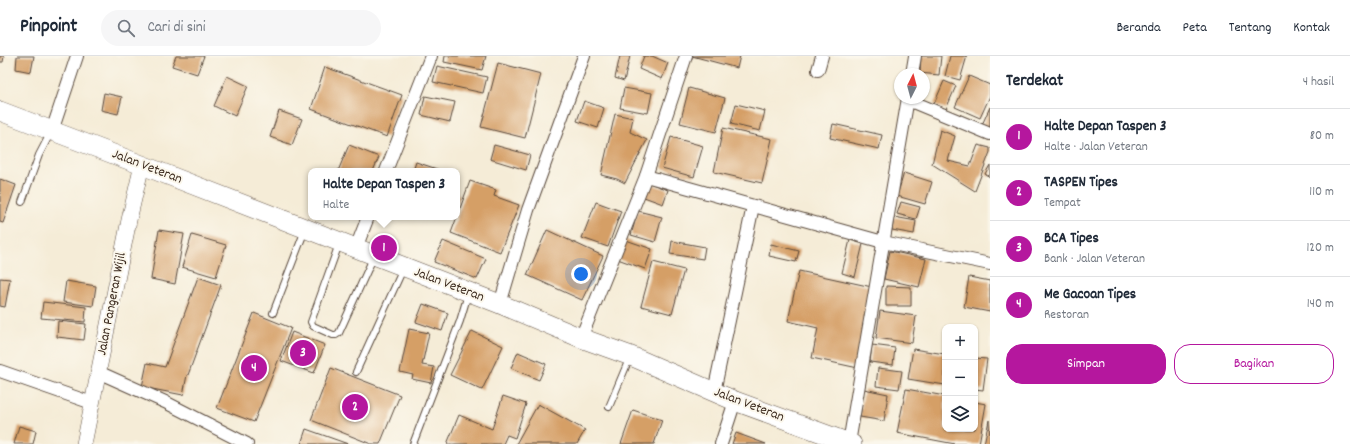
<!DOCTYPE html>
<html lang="id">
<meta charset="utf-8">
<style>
body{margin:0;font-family:Dekko,sans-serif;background:#f6f6f7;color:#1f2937}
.controls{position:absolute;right:12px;bottom:12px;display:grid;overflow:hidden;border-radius:8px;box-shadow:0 1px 3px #0004}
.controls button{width:36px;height:36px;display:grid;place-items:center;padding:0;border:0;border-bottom:1px solid #e0e1e3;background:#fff;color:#1f2937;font:20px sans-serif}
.compass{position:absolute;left:894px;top:12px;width:36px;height:36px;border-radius:50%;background:#fff;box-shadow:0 1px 3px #0004;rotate:6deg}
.you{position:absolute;left:581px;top:218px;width:14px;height:14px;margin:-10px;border:3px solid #fff;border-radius:50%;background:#1a73e8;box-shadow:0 0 0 6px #1a73e833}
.badge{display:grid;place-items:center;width:26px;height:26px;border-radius:50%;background:#b5179e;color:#fff;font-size:13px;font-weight:700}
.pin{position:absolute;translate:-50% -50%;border:2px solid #fff;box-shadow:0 1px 4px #0006}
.popup{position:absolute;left:308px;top:112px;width:152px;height:52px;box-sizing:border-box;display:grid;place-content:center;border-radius:8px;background:#fff;filter:drop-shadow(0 1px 3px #0005);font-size:13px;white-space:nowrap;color:#747a83}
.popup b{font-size:15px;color:#1f2937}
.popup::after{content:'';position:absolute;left:50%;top:100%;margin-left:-8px;border:8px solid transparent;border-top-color:#fff}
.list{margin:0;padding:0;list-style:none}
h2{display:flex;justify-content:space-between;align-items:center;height:52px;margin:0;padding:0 16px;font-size:17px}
h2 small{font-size:13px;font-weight:400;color:#747a83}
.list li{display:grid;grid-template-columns:26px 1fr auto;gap:12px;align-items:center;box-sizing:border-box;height:56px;padding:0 16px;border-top:1px solid #e0e1e3}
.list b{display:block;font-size:15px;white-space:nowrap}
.list p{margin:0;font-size:13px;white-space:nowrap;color:#747a83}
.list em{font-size:13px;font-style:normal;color:#747a83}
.actions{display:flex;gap:8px;padding:12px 16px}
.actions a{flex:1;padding:9px 0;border:1px solid #b5179e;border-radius:16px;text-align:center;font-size:14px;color:#b5179e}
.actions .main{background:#b5179e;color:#fff}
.icon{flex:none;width:22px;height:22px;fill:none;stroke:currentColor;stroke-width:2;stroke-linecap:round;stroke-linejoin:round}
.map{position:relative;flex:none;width:990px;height:388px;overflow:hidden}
header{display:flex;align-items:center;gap:24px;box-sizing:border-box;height:56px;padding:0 20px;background:#fff;border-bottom:1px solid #e0e1e3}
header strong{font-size:19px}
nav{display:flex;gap:22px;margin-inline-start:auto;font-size:14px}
.search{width:280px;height:36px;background:#f6f6f7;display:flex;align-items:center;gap:10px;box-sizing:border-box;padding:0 14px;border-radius:22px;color:#747a83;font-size:15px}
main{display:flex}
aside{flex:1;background:#fff}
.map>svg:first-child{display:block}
.building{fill:#d59f66}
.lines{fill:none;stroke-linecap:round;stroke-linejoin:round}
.service-casing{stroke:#57473a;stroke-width:8}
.minor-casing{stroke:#57473a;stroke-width:14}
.tertiary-casing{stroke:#57473a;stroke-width:16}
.primary-casing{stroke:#57473a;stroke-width:20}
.service{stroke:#fff;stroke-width:6}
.minor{stroke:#fff;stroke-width:12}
.tertiary{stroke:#fff;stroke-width:15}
.primary{stroke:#fff;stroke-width:19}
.labels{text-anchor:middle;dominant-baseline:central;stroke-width:4;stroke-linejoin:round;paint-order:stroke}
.street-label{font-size:14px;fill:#3b2a1e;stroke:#fbf7ec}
</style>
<header>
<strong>Pinpoint</strong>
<div class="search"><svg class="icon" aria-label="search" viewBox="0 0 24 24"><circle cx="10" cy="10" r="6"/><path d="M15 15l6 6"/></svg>Cari di sini</div>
<nav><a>Beranda</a><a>Peta</a><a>Tentang</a><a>Kontak</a></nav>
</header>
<main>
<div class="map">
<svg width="990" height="388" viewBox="0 0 990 388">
<rect width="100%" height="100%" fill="#fbf7ec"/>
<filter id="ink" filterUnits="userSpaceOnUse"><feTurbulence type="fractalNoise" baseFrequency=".025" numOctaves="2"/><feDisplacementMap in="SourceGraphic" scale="8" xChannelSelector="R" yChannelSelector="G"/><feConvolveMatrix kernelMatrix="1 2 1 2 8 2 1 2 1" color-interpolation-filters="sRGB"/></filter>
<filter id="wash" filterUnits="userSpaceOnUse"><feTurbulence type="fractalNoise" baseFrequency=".012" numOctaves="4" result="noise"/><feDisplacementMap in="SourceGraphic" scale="16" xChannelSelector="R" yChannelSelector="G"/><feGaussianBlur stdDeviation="0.9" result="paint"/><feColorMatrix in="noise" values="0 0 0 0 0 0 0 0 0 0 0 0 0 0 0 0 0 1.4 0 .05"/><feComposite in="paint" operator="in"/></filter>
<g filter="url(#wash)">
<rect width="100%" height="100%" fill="#f5ecd7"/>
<g id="blocks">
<!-- building -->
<g class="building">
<path d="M0,0H4L3,6H0Z"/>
<path d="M17,0H34L31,16L16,13Z"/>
<path d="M176,0H204L197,18L172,10Z"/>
<path d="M445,0H486L482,14L444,6Z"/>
<path d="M620,0H630L624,25L615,22Z"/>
<path d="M644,0H652L668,7L662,23L639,13Z"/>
<path d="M692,0H740L737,12Z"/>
<path d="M921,0H941L939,19L920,17Z"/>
<path d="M950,0H967L960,24L945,20Z"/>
<path d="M498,7L541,18L525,82L481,71Z"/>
<path d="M437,10L487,21L483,37L433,26Z"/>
<path d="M325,11L402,39L387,81L311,53Z"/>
<path d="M227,20L248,30L235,60L214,50Z"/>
<path d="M969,20L990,29V40L980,62L955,51Z"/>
<path d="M944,25L956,30L946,53L934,48Z"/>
<path d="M624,32L652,37L648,57L620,52Z"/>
<path d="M689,32L725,42L716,76L680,67Z"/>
<path d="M104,37L122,41L118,58L101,54Z"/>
<path d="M425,40L455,46L450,66L421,59Z"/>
<path d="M584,45L604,52L598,72L577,65Z"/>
<path d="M736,48L765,55L760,75L731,68Z"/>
<path d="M990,51V75L981,71Z"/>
<path d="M279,55L302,63L292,89L270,81Z"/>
<path d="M615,58L633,62L630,76L647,84L625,127L617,123L601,119Z"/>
<path d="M833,68L882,79L879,93L830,82Z"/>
<path d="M723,72L772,83L762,127L714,116Z"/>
<path d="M940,74L955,80L948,105L970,110L978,89L990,92V96L975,135L932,108Z"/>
<path d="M671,81L703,90L694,121L662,112Z"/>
<path d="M349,89L379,101L373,115H338Z"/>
<path d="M494,89L530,99L526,114L490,103Z"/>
<path d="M416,106L443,115H413Z"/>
<path d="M990,109V121L985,118Z"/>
<path d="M904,117L932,126L925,148L897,140Z"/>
<path d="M0,123L16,129L3,167L0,166Z"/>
<path d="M470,125L496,134L494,140L519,149L500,196L451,177Z"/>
<path d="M649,127L668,134L663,148L644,141Z"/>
<path d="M457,138L460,139L457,148Z"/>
<path d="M596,146L621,155L608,191L582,182Z"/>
<path d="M901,146L920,151L916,163L897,158Z"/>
<path d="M638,155L662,161L655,186L631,179Z"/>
<path d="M894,161L916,165L914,178L892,174Z"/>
<path d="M159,174L184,178L175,228L151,223Z"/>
<path d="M547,174L603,200L582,244L527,219Z"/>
<path d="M192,179L226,189L216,221L182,211Z"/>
<path d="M623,183L652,193L645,213L615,202Z"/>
<path d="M850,184L863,188L855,221L842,217Z"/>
<path d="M443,185L486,203L477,223L434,206Z"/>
<path d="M672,185L705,191L703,203L670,198Z"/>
<path d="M771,188L799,195L796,206L769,200Z"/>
<path d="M890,195L926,203L919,231L884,223Z"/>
<path d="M653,206L684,214L672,258L641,250Z"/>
<path d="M799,215L872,231L862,273L866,274L858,312L812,302L818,272L788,265Z"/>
<path d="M198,221L221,229L188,319H187L183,339L142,331L147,307L165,311Z"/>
<path d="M969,221L990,225V256L964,251Z"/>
<path d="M0,222L10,223L5,251L0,250Z"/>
<path d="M66,225L96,230L93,250L63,246Z"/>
<path d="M886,230L911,231V250H886Z"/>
<path d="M43,246L86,251L85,266L41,262Z"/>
<path d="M423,248L448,257L442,275L416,266Z"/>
<path d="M880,255L916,260L912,287L876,282Z"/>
<path d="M254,257L291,272L254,366L217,352Z"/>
<path d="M58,265L86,268L84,284L57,281Z"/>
<path d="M409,273L429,277L422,309L434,311L431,327L412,323L413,319L400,316Z"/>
<path d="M472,275L503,290L482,334L450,319Z"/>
<path d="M292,276L325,289L314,317L281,305Z"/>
<path d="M872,289L895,292L893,309L870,306Z"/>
<path d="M913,293L945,298V329L908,323Z"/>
<path d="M518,296L546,308L539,324L511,312Z"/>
<path d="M975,302L987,303L983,334L975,333Z"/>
<path d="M331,312L400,339L380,388H371L311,364Z"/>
<path d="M878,312L902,315L899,333L876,330Z"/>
<path d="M864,333L888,338L884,365L860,361Z"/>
<path d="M906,333L945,340V373H975V346L986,348L979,388H955L897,377Z"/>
<path d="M503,340L526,348L515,382L507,379L503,388H447L459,359L492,373Z"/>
<path d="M538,348L585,374L577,388H516Z"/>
<path d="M633,354L662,364L654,388H621Z"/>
<path d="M989,364L990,388H984Z"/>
<path d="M19,370L36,375L33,388H14Z"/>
<path d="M306,373L348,388H301Z"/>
<path d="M736,377L766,388H732Z"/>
</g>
</g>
</g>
<g filter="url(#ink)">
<use href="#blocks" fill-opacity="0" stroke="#57473a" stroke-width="1"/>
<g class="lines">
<defs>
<g id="service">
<path d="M22,146L39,99L51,76"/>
<path d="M339,188L311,266L313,270L333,279H336L339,277L373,202"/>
<path d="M273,257L305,174"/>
<path d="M356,316L403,213"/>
<path d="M609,351L630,301"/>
<path d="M413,388L460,265L468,238"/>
</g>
<g id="minor">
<path d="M818,14L822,0"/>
<path d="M912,18L915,0"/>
<path d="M908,44L990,78"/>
<path d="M52,75L77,0"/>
<path d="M386,115L431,0"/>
<path d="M646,120L883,186L990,208"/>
<path d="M356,192L368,161"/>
<path d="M500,248L528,154L584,0"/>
<path d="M581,282L646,120L686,0"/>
<path d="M0,315L92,347"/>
<path d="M98,316L165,346L247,388"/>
<path d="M714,336L753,150"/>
<path d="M849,387L908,42"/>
<path d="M721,388L735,345"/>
</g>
<path id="tertiary" d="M84,388L129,164L142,109"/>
<path id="primary" d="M0,55L142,109L500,248L581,282L631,300L735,345L852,388"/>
</defs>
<!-- service casing -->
<use href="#service" class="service-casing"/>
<!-- minor casing -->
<use href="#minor" class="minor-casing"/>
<!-- tertiary casing -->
<use href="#tertiary" class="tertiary-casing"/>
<!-- primary casing -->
<use href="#primary" class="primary-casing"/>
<!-- service -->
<use href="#service" class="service"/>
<!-- minor -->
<use href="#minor" class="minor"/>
<!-- tertiary -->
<use href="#tertiary" class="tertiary"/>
<!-- primary -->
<use href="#primary" class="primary"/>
</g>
</g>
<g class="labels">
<!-- street labels -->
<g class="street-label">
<text transform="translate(147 111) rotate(21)">Jalan Veteran</text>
<text transform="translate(449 229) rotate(21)">Jalan Veteran</text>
<text transform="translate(112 248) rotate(-79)">Jalan Pangeran Wijil</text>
<text transform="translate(749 349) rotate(21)">Jalan Veteran</text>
</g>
</g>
</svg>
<div class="controls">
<button>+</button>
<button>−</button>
<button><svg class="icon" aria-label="layers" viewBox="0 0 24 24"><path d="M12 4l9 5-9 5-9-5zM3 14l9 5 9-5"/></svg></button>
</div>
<svg class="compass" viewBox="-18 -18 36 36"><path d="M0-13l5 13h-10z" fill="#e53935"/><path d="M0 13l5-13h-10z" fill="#747a83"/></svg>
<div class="you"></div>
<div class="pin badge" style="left:384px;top:192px">1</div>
<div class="popup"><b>Halte Depan Taspen 3</b>Halte</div>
<div class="pin badge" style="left:355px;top:351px">2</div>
<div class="pin badge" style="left:303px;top:297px">3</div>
<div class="pin badge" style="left:254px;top:312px">4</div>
</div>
<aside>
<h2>Terdekat<small>4 hasil</small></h2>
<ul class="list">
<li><span class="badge">1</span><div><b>Halte Depan Taspen 3</b><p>Halte · Jalan Veteran</p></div><em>80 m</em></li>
<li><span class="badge">2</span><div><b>TASPEN Tipes</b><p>Tempat</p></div><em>110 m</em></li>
<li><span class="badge">3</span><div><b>BCA Tipes</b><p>Bank · Jalan Veteran</p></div><em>120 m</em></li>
<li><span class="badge">4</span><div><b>Me Gacoan Tipes</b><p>Restoran</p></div><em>140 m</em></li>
</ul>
<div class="actions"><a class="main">Simpan</a><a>Bagikan</a></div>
</aside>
</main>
